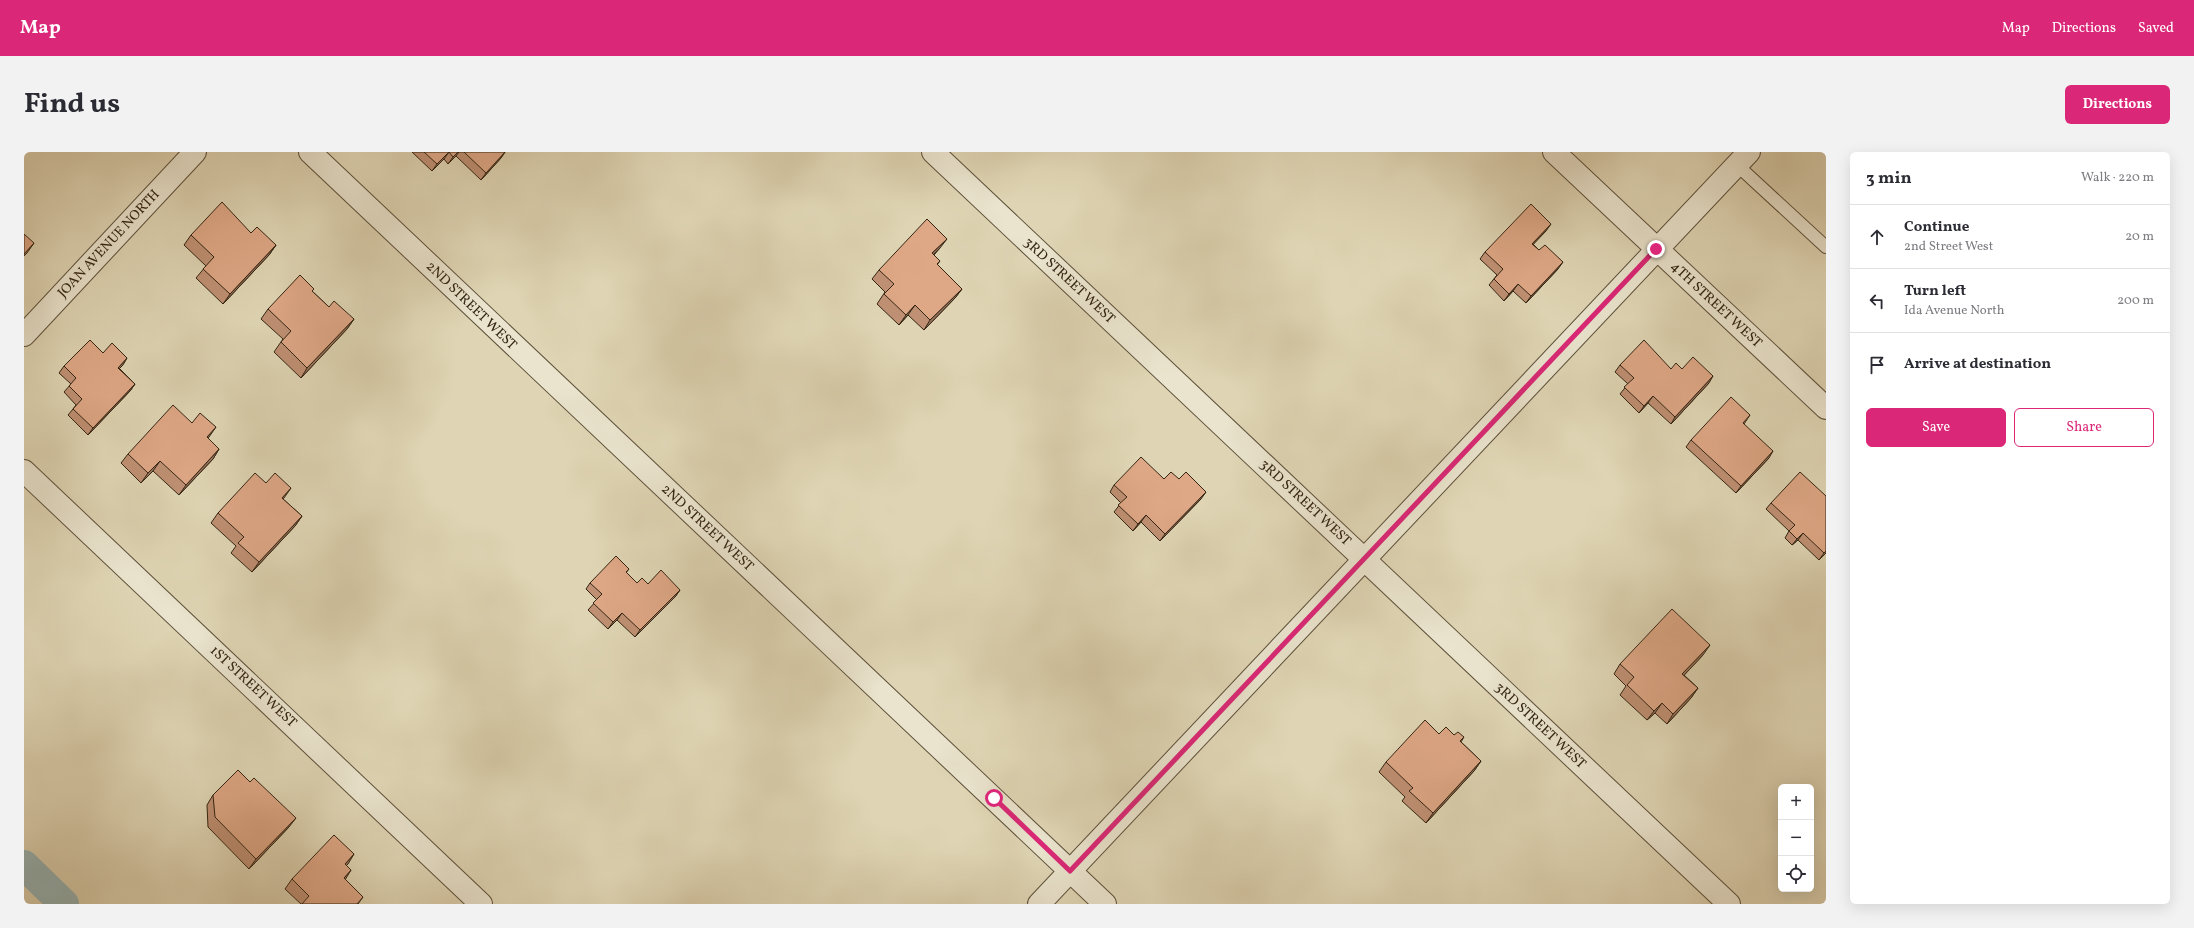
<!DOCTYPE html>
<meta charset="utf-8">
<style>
body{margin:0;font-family:Vollkorn,serif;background:#f2f2f3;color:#2b2b33}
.controls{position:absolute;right:12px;bottom:12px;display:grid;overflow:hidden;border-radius:6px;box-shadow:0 4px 16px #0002}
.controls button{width:36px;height:36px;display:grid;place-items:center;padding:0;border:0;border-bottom:1px solid #e1e1e2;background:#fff;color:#2b2b33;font:20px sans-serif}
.stop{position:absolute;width:12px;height:12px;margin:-9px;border:3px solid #db2777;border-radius:50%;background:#fff}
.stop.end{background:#db2777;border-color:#fff;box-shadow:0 1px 4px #0008}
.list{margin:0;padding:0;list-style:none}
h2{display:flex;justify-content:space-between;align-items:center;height:52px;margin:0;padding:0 16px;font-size:17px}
h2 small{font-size:13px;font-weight:400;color:#7c7c81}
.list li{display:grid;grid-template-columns:26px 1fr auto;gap:12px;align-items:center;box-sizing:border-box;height:64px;padding:0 16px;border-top:1px solid #e1e1e2}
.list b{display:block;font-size:15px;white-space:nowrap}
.list p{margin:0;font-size:13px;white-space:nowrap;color:#7c7c81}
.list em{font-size:13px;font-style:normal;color:#7c7c81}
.actions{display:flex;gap:8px;padding:12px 16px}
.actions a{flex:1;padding:9px 0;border:1px solid #db2777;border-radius:6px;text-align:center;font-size:14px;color:#db2777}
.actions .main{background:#db2777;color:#fff}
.icon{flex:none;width:22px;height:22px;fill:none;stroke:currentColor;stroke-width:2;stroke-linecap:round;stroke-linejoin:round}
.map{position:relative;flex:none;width:1802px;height:752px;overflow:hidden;border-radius:6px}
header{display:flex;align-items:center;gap:24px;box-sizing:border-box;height:56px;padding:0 20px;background:#db2777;color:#fff}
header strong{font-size:19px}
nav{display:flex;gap:22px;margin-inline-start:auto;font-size:14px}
.intro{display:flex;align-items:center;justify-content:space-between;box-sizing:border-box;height:96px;padding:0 24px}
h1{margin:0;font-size:28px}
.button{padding:10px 18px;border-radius:6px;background:#db2777;color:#fff;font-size:14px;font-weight:700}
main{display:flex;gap:24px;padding:0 24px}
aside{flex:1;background:#fff;border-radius:6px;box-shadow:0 4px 16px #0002}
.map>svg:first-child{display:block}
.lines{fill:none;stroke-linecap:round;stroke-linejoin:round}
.canal{stroke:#97b6b7;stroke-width:30}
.service-casing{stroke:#5e513b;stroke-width:14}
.minor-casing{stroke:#5e513b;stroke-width:24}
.service{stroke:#eae4ce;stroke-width:12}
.minor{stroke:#eae4ce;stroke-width:22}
.wall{fill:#bf9073;stroke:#332513}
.shaded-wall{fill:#9b755e;stroke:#332513}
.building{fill:#dea786;stroke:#332513}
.route{stroke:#db2777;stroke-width:5}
.labels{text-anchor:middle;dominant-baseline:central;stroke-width:3.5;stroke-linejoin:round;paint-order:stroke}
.street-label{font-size:14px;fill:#332513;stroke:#eae4ce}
</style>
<header>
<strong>Map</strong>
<nav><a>Map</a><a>Directions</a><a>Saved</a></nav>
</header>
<div class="intro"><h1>Find us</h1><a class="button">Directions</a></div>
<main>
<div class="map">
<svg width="1802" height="752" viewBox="0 0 1802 752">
<rect width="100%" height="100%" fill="#dfd5b4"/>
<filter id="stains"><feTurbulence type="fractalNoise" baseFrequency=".005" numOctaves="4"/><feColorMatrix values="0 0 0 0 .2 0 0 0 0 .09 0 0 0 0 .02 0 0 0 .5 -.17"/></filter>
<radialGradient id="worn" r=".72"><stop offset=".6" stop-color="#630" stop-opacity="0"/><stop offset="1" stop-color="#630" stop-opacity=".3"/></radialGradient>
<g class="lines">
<!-- canal -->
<path class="canal" d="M0,713L40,752"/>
<defs>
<path id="service" d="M1713,13L1802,95"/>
<g id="minor">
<path d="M286,0L1081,752"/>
<path d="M909,0L1705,752"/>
<path d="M1530,0L1802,256"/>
<path d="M0,183L171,0"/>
<path d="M0,319L457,752"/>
<path d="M1015,752L1725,0"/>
</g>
</defs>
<!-- service casing -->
<use href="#service" class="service-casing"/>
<!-- minor casing -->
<use href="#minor" class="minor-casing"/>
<!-- service -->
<use href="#service" class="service"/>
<!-- minor -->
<use href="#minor" class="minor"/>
</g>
<!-- wall -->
<g class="wall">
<path d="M388,0H481L477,6L457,28L432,4L424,12L420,7L408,19Z"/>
<path d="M1522,79L1509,92L1534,117L1502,151L1489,139L1480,149L1465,133L1473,123L1456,107L1461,100Z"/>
<path d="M227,81L252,93L245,103L199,152L172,126L182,114L160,93L167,83Z"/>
<path d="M916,96L910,103L916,109L913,113L938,137L931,146L900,178L884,163L875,173L853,152L861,140L848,127L855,118Z"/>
<path d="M290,137L288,139L305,155L330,167L323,177L277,226L250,200L259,187L237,167L244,157Z"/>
<path d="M79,201L99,213L95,216L111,232L106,239L64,283L44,263L49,257L52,253L40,240L47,232L35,221L40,214Z"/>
<path d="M1596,213L1647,217H1658L1685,231L1647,272L1624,251L1615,261L1596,242L1604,232L1591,220Z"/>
<path d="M1726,263L1720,272L1745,306L1712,341L1662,295L1667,288Z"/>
<path d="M184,286L195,297L189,307L155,343L129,319L117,331L97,311L104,302Z"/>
<path d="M1140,327L1177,347L1136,389L1117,370L1109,379L1090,360L1097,351L1086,340L1090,333Z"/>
<path d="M242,331L260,346L259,347L278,364L271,374L228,420L207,401L212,394L187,371L194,361Z"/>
<path d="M1802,344V401L1795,408L1774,388L1768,393L1761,386L1765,379L1742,357L1747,351Z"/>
<path d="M605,417L602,421L613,431L624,432L656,438L651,445L611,485L593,468L584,477L564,458L573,448L562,437L566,431Z"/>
<path d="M1679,503L1660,523L1674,536L1667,546L1643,572L1631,561L1623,568L1596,543L1602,534L1590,522L1596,512Z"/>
<path d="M1415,582L1430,583L1440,585L1437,590L1457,609L1450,619L1402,671L1378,649L1381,645L1355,620L1362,610Z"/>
<path d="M189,643L265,675L225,717L184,675L183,653Z"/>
<path d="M322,713L321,727L339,745L334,752H277L261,737L268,727Z"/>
</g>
<!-- shaded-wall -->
<g class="shaded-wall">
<path d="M425,0L420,7L408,19L413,12Z"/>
<path d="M434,0H435L432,4L424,12L429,5Z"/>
<path d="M481,0L477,6L457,28L462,21Z"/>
<path d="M1527,72L1522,79L1504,98L1508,92Z"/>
<path d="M923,87L916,96L901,111L908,101Z"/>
<path d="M10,91L3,101L0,104V102Z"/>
<path d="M252,93L245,103L199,152L206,142Z"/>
<path d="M1539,110L1534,117L1502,151L1507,144Z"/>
<path d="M1494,132L1489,139L1480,149L1485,142Z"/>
<path d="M938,137L931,146L900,178L906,168Z"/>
<path d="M891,153L884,163L875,173L882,163Z"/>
<path d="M330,167L323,177L277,226L283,216Z"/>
<path d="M103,206L99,213L90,222L94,216Z"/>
<path d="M1689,224L1685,231L1647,272L1651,265Z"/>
<path d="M111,232L106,239L64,283L69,276Z"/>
<path d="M1629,244L1624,251L1615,261L1620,254Z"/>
<path d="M192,275L185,285L176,295L183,285Z"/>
<path d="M195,297L189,307L155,343L162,333Z"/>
<path d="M1749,299L1745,306L1712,341L1717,334Z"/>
<path d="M136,309L129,319L117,331L124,321Z"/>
<path d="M267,336L260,346L251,355L258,346Z"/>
<path d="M1182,340L1177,347L1136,389L1141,382Z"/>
<path d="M1122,363L1117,370L1109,379L1114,372Z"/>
<path d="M278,364L271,374L228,420L235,410Z"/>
<path d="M1779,381L1774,388L1768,393L1773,387Z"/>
<path d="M1802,399V401L1795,408L1800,401Z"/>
<path d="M656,438L651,445L611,485L616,478Z"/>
<path d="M598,461L593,468L584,477L589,470Z"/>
<path d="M1686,493L1679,503L1652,532L1658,522Z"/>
<path d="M1674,536L1667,546L1643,572L1649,562Z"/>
<path d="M1638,551L1631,561L1623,568L1630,559Z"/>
<path d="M1457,609L1450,619L1402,671L1409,661Z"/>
<path d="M272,666L265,675L225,717L232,707Z"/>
<path d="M330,702L324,712L314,722L321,712Z"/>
<path d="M327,718L321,728L320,726Z"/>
</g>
<!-- building -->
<g class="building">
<path d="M400,0H434L429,5L425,0L413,12Z"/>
<path d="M440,0H481L462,21Z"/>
<path d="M198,50L227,81L233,75L252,93L206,142L179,117L190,105L167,83Z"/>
<path d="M1507,52L1527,72L1508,92L1515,98L1521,93L1539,110L1507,144L1494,132L1485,142L1470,127L1479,117L1461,100Z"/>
<path d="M903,67L923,87L908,101L916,109L913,112L938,137L906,168L891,153L882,163L860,142L870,132L855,118Z"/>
<path d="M0,82L10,91L0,102Z"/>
<path d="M276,123L290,137L288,139L305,155L310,149L330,167L283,216L257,190L267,179L244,157Z"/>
<path d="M66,188L79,201L88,191L103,206L94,216L111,232L69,276L49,257L58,247L45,234L52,226L40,214Z"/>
<path d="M1620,188L1647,217L1652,211L1658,217L1669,205L1689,224L1651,265L1629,244L1620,254L1600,235L1610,226L1596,213Z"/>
<path d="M1707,245L1726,263L1719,271L1749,299L1717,334L1667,288Z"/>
<path d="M149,253L168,271L176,261L192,275L183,285L195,297L162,333L136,309L124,321L104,302Z"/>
<path d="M1117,305L1140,327L1147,320L1155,327L1162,320L1182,340L1141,382L1122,363L1114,372L1094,353L1103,345L1090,333Z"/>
<path d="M1776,320L1802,344V399L1800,401L1779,381L1773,387L1765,379L1771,373L1747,351Z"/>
<path d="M231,321L242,331L251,321L267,336L258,346L278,364L235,410L214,391L220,385L194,361Z"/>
<path d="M592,404L605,417L602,420L613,431L618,426L624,432L637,418L656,438L616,478L598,461L589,470L569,451L578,442L566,431Z"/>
<path d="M1648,457L1686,493L1658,522L1674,536L1649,562L1638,551L1630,559L1603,533L1610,525L1596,512Z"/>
<path d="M1401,568L1415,582L1422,575L1430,583L1434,580L1440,585L1436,589L1457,609L1409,661L1385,639L1389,636L1362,610Z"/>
<path d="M214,618L226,630L230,626L272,666L232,707L191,665L189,643Z"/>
<path d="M310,683L330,702L321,712L327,718L320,726L339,745L333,752H278L285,744L268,727Z"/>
</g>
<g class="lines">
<!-- route -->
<path class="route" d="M970,646L1046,719L1632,97"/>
</g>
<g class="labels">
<!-- street labels -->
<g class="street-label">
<text transform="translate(85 92) rotate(-47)">JOAN AVENUE NORTH</text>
<text transform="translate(1045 129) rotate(43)">3RD STREET WEST</text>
<text transform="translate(1692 153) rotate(43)">4TH STREET WEST</text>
<text transform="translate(447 154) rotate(44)">2ND STREET WEST</text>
<text transform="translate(1281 351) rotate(43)">3RD STREET WEST</text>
<text transform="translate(683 376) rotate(43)">2ND STREET WEST</text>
<text transform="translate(229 535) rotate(43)">1ST STREET WEST</text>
<text transform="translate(1516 574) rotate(43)">3RD STREET WEST</text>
</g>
</g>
<rect width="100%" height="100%" filter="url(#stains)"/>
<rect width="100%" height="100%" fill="url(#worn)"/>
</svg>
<div class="controls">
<button>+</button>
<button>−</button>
<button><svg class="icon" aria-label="locate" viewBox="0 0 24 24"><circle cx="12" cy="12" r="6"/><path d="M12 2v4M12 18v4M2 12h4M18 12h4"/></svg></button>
</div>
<div class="stop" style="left:970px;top:646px"></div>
<div class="stop end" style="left:1632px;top:97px"></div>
</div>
<aside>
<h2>3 min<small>Walk · 220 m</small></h2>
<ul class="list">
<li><svg class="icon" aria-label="ahead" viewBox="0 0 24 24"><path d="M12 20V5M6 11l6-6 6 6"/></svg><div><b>Continue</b><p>2nd Street West</p></div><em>20 m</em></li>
<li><svg class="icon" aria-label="left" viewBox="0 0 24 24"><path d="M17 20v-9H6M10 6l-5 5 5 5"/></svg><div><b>Turn left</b><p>Ida Avenue North</p></div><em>200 m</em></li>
<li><svg class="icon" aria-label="arrive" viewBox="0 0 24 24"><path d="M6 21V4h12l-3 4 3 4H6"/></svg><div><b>Arrive at destination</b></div></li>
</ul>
<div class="actions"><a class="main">Save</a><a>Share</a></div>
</aside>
</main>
